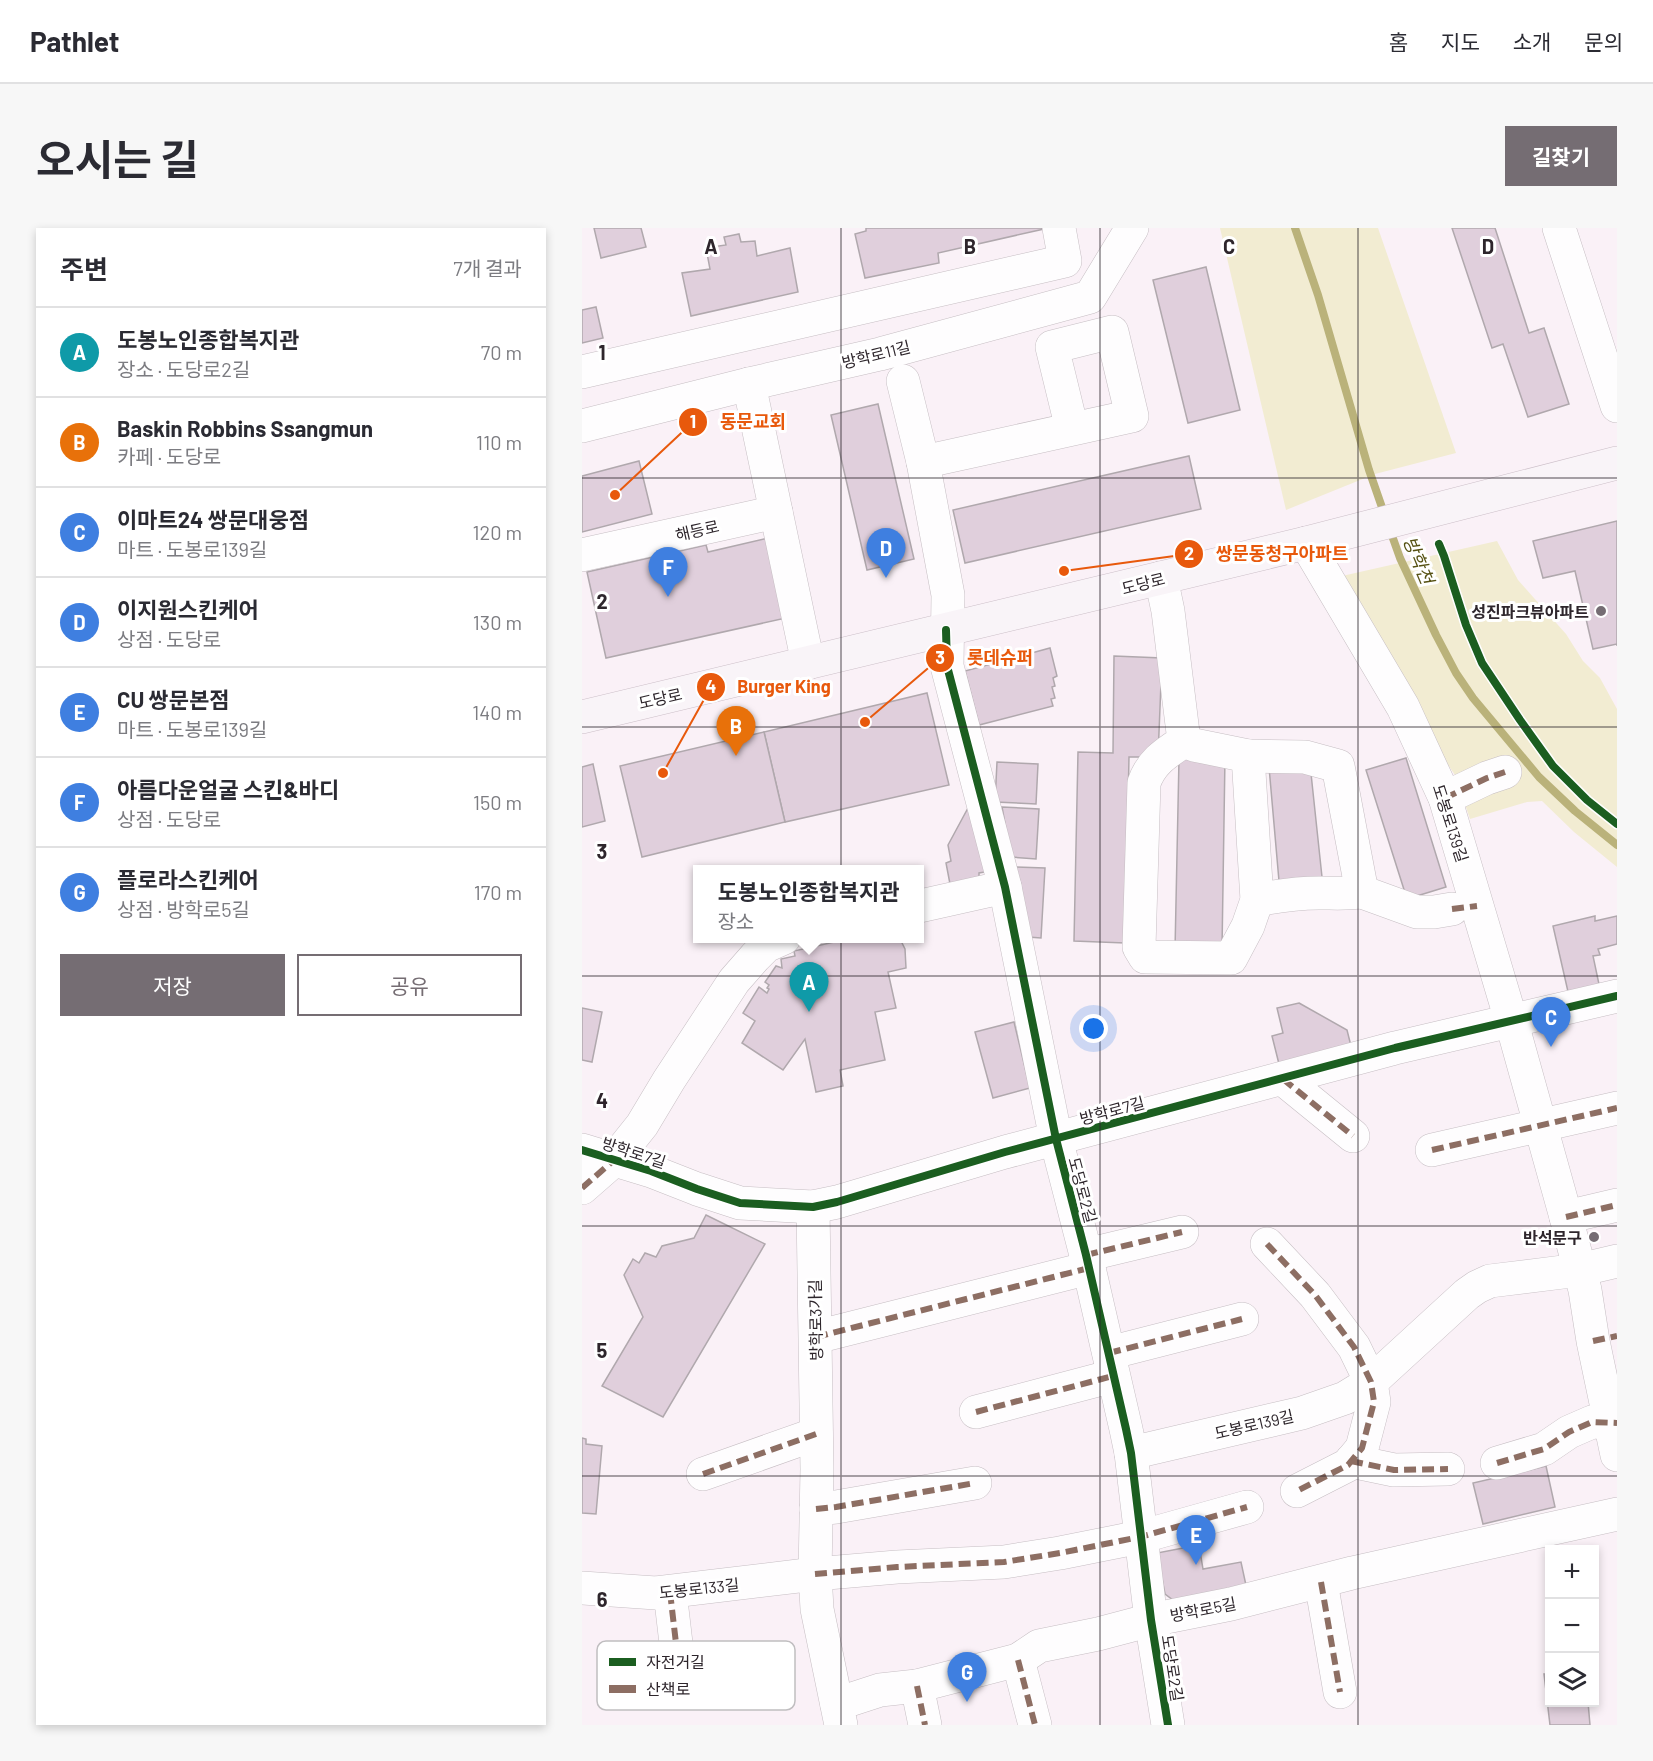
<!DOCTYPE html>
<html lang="ko">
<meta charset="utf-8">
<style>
body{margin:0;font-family:Barlow,"Noto Sans KR",sans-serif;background:#f7f7f7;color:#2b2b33}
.controls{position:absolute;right:18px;bottom:18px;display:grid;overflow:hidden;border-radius:0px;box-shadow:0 3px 9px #0003}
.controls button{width:54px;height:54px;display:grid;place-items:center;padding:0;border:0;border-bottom:2px solid #e1e1e2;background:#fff;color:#2b2b33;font:30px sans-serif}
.you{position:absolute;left:512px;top:801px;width:21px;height:21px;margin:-15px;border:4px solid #fff;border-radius:50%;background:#1a73e8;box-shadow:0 0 0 9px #1a73e833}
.badge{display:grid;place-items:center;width:39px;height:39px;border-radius:50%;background:#756d73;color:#fff;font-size:20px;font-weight:700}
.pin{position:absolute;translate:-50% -50px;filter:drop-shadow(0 2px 3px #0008)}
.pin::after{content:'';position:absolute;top:32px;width:21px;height:18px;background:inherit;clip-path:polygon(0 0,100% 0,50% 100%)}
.popup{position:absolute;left:111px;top:637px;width:231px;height:78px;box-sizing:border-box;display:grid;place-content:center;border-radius:0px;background:#fff;filter:drop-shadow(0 2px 4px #0005);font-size:20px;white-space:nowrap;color:#7c7c81}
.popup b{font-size:22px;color:#2b2b33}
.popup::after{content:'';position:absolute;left:50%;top:100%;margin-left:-12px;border:12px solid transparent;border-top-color:#fff}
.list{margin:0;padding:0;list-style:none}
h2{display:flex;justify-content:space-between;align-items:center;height:78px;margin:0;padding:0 24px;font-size:26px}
h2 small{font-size:20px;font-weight:400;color:#7c7c81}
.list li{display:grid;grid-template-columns:39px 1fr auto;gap:18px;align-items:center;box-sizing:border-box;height:90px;padding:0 24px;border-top:2px solid #e1e1e2}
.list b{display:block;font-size:22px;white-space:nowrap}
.list p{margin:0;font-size:20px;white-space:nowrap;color:#7c7c81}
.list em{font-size:20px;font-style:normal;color:#7c7c81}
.actions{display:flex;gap:12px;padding:18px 24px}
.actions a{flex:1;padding:14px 0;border:2px solid #756d73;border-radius:0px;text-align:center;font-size:21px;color:#756d73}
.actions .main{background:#756d73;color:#fff}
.icon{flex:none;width:33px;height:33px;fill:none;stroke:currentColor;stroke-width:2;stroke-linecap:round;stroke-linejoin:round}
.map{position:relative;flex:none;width:1035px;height:1497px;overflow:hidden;border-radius:0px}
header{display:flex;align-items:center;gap:36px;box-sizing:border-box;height:84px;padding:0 30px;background:#fff;border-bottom:2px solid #e1e1e2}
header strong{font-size:28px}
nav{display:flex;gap:33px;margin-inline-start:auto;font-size:21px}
.intro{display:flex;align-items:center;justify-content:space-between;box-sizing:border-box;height:144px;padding:0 36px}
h1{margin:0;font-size:42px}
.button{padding:15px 27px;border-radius:0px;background:#756d73;color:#fff;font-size:21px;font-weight:700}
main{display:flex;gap:36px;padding:0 36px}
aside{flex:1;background:#fff;border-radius:0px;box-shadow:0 3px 9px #0003}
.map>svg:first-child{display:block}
.green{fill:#f2ecd2}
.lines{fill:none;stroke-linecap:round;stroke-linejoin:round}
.stream{stroke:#bab27a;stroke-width:8}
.building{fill:#e0cfdc;stroke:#b0a8ad;stroke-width:1.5}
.minor-casing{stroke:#c6bec3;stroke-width:34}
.major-casing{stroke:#ccbfc8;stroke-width:34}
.minor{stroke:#fefdfe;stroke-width:33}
.major{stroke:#f9f4f8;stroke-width:33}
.quiet{stroke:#8d6e63;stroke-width:6;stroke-dasharray:12 6;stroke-linecap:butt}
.cycleway-casing{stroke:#fff;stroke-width:11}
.cycleway{stroke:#1b5e20;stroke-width:8}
.grid{fill:none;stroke:#2e262c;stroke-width:1.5;stroke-opacity:0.55}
.poi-dot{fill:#756d73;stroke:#fff;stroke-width:2}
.labels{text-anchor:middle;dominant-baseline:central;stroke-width:6;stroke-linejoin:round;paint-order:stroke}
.street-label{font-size:16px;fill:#2e262c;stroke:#fff}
.poi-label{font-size:16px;font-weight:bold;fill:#2e262c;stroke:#fff;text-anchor:end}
.water-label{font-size:18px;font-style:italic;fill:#565113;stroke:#fff}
.key{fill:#fff;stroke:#c0bec0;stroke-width:1.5}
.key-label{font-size:16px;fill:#2e262c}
.grid-label{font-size:20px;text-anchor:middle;font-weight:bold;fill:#2e262c;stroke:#fff;stroke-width:6;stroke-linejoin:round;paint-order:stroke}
.leader{fill:none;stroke:#e8590c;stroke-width:2}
.callout-dot{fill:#e8590c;stroke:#fff;stroke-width:2}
.mark-label{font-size:18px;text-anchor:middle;font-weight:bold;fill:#fff}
.callout-label{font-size:18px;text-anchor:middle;font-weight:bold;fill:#e8590c;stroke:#fff;stroke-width:6;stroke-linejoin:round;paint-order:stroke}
</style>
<header>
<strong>Pathlet</strong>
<nav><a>홈</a><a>지도</a><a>소개</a><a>문의</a></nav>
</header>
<div class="intro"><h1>오시는 길</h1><a class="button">길찾기</a></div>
<main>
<aside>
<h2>주변<small>7개 결과</small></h2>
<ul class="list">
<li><span class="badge" style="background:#0f9aa8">A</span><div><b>도봉노인종합복지관</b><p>장소 · 도당로2길</p></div><em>70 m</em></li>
<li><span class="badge" style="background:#e8710a">B</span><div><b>Baskin Robbins Ssangmun</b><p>카페 · 도당로</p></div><em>110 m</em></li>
<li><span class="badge" style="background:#3f7fe0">C</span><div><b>이마트24 쌍문대웅점</b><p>마트 · 도봉로139길</p></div><em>120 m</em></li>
<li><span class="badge" style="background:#3f7fe0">D</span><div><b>이지원스킨케어</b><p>상점 · 도당로</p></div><em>130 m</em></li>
<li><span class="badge" style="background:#3f7fe0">E</span><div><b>CU 쌍문본점</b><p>마트 · 도봉로139길</p></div><em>140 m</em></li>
<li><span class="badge" style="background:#3f7fe0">F</span><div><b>아름다운얼굴 스킨&amp;바디</b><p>상점 · 도당로</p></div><em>150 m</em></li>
<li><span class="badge" style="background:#3f7fe0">G</span><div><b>플로라스킨케어</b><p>상점 · 방학로5길</p></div><em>170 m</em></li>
</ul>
<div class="actions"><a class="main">저장</a><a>공유</a></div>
</aside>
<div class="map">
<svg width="1035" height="1497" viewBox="0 0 1035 1497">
<rect width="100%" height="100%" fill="#faf1f7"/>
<!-- green -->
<g class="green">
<path d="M638,0H796L874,225L793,246L704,282Z"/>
<path d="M915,313L936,352L984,406L1001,433L1018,450L1035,481V639L992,604L960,573L945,574L888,591L873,547L853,518L760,348Z"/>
</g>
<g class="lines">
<!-- stream -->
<g class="stream">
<path d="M713,0L736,67L787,242L803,288"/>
<path d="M808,302L818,330L854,407L874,445L891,470L957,549L993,583L1035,617"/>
</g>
</g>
<!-- building -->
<g class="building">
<path d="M12,0H59L64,19L19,30Z"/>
<path d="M284,0H461L462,1L356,25L357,35L283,50L273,6L284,3Z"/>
<path d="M870,0H913L947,105L962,100L987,176L946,189L921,116L910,120Z"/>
<path d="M157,6L159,14L173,13L175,28L208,20L216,64L109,88L100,45L128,41L124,20L144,17L142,9Z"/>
<path d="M624,39L658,182L606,195L571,52Z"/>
<path d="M14,79L21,110L0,115V82Z"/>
<path d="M296,176L332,331L285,342L249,187Z"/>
<path d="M607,228L619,281L383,335L371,282Z"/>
<path d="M57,233L70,286L0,304V248Z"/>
<path d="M1035,293V418V416L1011,421L993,343L961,350L951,313Z"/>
<path d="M186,310L204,390L24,430L5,344L124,317L126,324Z"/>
<path d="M468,420L475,448L471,450L473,458L470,459L473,470L469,471L471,478L397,497L383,443Z"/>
<path d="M532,428L580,430L576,529H547L543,715L492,713L496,524L531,525Z"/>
<path d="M345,465L367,557L203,594L182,504Z"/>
<path d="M182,504L203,594L60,629L38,538Z"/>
<path d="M643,529L640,721L593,722L597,531Z"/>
<path d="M824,530L864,659L825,671L784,542Z"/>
<path d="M415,534L456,536L454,576L413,574Z"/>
<path d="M11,536L23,593L0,599V539Z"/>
<path d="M728,536L740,649L697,653L687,539Z"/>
<path d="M420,579L457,581L454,631L429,629Z"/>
<path d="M386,580L403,644L397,645V649L368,656L364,635L369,633L366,617Z"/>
<path d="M433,639L463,640L459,710L446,709Z"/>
<path d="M1013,688V693L1035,688V716L1016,721L1018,727L1011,728L1018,761L987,768L971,698Z"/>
<path d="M270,710L318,711L323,721L324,740L306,744L314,780L293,784L303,832L258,842L261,858L234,864L223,811L201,842L160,815L173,793L161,785L177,759L185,765L187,761L185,760L187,757L183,754L194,738L200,740L199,731L213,728L212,723Z"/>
<path d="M717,775L765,802L769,818L697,836L690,808L701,805L695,780Z"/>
<path d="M0,780L20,784L10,834L0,832Z"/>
<path d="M432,794L448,860L411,870L393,804Z"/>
<path d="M124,987L183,1016L81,1189L20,1158L61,1089L42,1047L51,1031L57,1035L63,1025L74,1029L80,1018L112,1010Z"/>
<path d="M0,1210L4,1211V1216L20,1218L14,1286L0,1285Z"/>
<path d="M964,1238L973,1279L901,1296L891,1255Z"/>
<path d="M617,1317L621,1341L659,1334L665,1362L595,1375L583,1366L575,1325Z"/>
<path d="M962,1446H968V1474H1006L1008,1497H968Z"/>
</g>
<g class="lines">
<defs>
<g id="minor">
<path d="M977,0L1035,178"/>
<path d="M0,144L483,33L477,0"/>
<path d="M321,153L341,234L366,367L365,438L423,659L474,911L504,1027L544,1201L549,1225L569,1392L586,1497"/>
<path d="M167,156L226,435"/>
<path d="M0,198L167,156L298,126L508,69L550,0"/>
<path d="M341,234L550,188L530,104L470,119L490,201"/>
<path d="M724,315L821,479L863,570L929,792L984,989L1003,1062L1011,1113L1035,1227"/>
<path d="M0,327L194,284"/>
<path d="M579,350L586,383L602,513C584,525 569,534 562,555L557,719L563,729L649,730L666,698L675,672L666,528L612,517L602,513"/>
<path d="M666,528L723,529L756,538L780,664C765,666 751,665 737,665C716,665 695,668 675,672"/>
<path d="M863,570L905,550L923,544"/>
<path d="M780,664L835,684H852L870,681"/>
<path d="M338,678L423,659"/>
<path d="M701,851L771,908"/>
<path d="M0,922L69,943L115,961L158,975L231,979L255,974L423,924L813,820L1035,768"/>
<path d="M850,922L1035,880"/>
<path d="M0,960L32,932L60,897L87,852L152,753L173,729L184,718L202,710"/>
<path d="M231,979L235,1241L233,1346L235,1381L259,1497"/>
<path d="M984,989L1035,977"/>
<path d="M685,1016L733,1067L772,1119L789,1154L792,1174L780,1220L766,1237L715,1263"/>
<path d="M504,1027L600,1004"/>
<path d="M234,1109L507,1040"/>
<path d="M527,1125L660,1091"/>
<path d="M394,1184L531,1148"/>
<path d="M549,1225L720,1185L763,1170L789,1154L885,1066L895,1059L908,1053L997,1042L1035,1033"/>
<path d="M769,1233L812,1242L866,1241"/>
<path d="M915,1235L962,1221L987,1204L1010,1194L1035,1195"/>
<path d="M121,1246L234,1206"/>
<path d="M234,1281L254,1279L393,1255"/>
<path d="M739,1354L758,1464"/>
<path d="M0,1360L74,1365L233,1346L315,1339L422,1334L478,1325L558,1309L665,1279"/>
<path d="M88,1364L97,1441"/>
<path d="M436,1432L453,1497"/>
<path d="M335,1458L343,1497"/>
<path d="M255,1476L298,1462L335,1458L436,1432L457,1418L516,1406L569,1392L649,1376L770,1345L1035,1286"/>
</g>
<path id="major" d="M0,489L724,315L1035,235"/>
</defs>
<!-- minor casing -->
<use href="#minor" class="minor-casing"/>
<!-- major casing -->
<use href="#major" class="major-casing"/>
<!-- minor -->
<use href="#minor" class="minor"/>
<!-- major -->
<use href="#major" class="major"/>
<!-- quiet -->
<g class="quiet">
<path d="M863,570L905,550L923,544"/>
<path d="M870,681L895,678"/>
<path d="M701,851L771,908"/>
<path d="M850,922L1035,880"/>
<path d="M0,960L32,932"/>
<path d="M984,989L1035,977"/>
<path d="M685,1016L733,1067L772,1119L789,1154L792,1174L780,1220L766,1237L715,1263"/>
<path d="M504,1027L600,1004"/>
<path d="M234,1109L507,1040"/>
<path d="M1011,1113L1035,1108"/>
<path d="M527,1125L660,1091"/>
<path d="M394,1184L531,1148"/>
<path d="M769,1233L812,1242L866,1241"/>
<path d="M915,1235L962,1221L987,1204L1010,1194L1035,1195"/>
<path d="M121,1246L234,1206"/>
<path d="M234,1281L254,1279L393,1255"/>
<path d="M233,1346L315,1339L422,1334L478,1325L558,1309L665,1279"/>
<path d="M739,1354L758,1464"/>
<path d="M88,1364L97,1441"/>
<path d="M436,1432L453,1497"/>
<path d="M335,1458L343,1497"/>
</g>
<defs>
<g id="cycleway">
<path d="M857,316L862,328L884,397L900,435L938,492L971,538L1005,572L1035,596"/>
<path d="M364,402L365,438L423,659L474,911L504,1027L544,1201L549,1225L569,1392L586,1497"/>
<path d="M0,922L69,943L115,961L158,975L231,979L255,974L423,924L813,820L1035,768"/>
</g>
</defs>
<!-- cycleway casing -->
<use href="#cycleway" class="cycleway-casing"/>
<!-- cycleway -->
<use href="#cycleway" class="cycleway"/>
</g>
<!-- grid -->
<path class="grid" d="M259,0V1497M518,0V1497M776,0V1497M0,250H1035M0,499H1035M0,748H1035M0,998H1035M0,1248H1035"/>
<!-- markers -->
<g class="poi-dot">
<circle cx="1019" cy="383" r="6"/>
<circle cx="1012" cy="1009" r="6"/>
</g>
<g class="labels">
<!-- street labels -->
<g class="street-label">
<text transform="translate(294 126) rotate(-14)">방학로11길</text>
<text transform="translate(115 302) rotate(-13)">해등로</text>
<text transform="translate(561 355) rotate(-14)">도당로</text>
<text transform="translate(78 470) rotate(-13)">도당로</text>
<text transform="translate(869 595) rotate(72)">도봉로139길</text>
<text transform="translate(530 882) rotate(-15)">방학로7길</text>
<text transform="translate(52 924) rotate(18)">방학로7길</text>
<text transform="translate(501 962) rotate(75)">도당로2길</text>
<text transform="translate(233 1092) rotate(-91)">방학로3가길</text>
<text transform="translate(672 1196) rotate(-13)">도봉로139길</text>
<text transform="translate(117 1360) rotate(-6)">도봉로133길</text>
<text transform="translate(621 1381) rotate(-11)">방학로5길</text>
<text transform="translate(591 1440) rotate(81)">도당로2길</text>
</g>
<!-- poi labels -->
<g class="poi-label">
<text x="1007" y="383">성진파크뷰아파트</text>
<text x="1000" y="1009">반석문구</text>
</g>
<!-- water labels -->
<g class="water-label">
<text transform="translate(837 332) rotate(67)">방학천</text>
</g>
</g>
<!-- legend -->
<rect x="15" y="1413" width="198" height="69" rx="9" class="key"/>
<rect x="27" y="1430" width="27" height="8" fill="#1b5e20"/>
<rect x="27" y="1457" width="27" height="8" fill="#8d6e63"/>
<g class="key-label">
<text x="64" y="1440">자전거길</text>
<text x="64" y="1467">산책로</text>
</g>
<g class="grid-label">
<text x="129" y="26">A</text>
<text x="388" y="26">B</text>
<text x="647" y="26">C</text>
<text x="906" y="26">D</text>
<text x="20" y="132">1</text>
<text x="20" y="381">2</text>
<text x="20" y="631">3</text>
<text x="20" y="880">4</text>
<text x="20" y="1130">5</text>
<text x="20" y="1379">6</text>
</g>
<!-- callouts -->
<path class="leader" d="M33 267L111 194M482 343L607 326M283 494L358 430M81 545L129 459"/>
<g class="callout-dot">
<circle cx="33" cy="267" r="6"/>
<circle cx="482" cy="343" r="6"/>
<circle cx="283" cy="494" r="6"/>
<circle cx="81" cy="545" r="6"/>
<circle cx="111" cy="194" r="15"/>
<circle cx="607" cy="326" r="15"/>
<circle cx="358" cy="430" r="15"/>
<circle cx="129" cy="459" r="15"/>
</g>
<g class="mark-label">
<text x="111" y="200">1</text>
<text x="607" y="332">2</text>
<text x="358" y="436">3</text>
<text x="129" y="465">4</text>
</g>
<g class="callout-label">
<text x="171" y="200">동문교회</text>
<text x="700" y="332">쌍문동청구아파트</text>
<text x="418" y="436">롯데슈퍼</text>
<text x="202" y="465">Burger King</text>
</g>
</svg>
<div class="controls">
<button>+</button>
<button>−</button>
<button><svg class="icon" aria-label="layers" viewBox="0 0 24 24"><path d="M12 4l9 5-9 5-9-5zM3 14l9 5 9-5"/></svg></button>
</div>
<div class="you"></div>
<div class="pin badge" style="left:227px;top:784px;background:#0f9aa8">A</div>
<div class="popup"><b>도봉노인종합복지관</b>장소</div>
<div class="pin badge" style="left:154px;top:528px;background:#e8710a">B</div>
<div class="pin badge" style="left:969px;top:819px;background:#3f7fe0">C</div>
<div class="pin badge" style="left:304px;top:350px;background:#3f7fe0">D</div>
<div class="pin badge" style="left:614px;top:1337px;background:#3f7fe0">E</div>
<div class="pin badge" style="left:86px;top:369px;background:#3f7fe0">F</div>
<div class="pin badge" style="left:385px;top:1474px;background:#3f7fe0">G</div>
</div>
</main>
